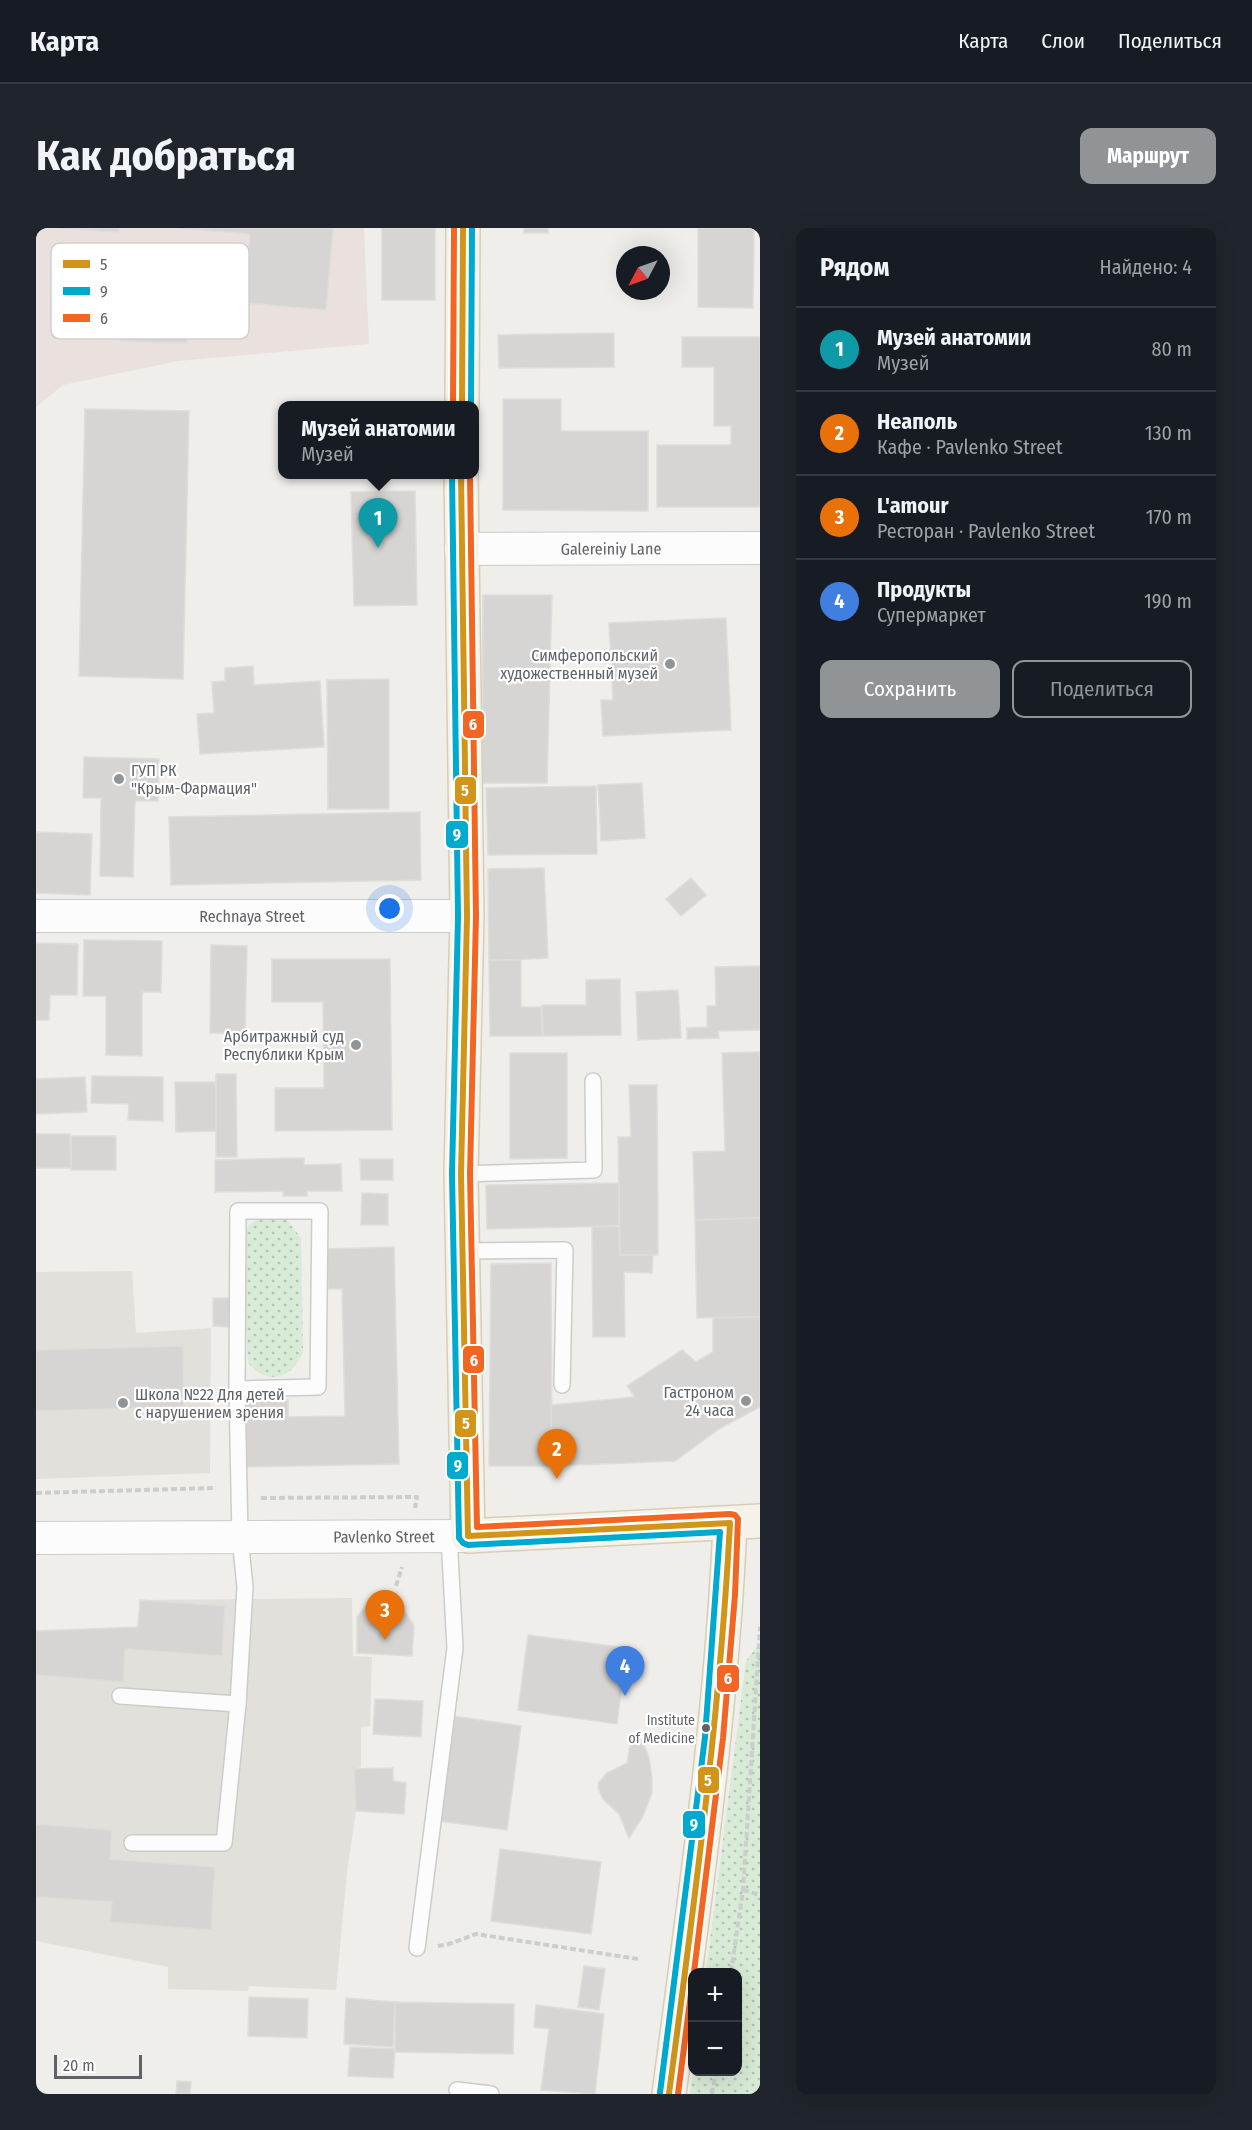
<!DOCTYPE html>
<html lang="ru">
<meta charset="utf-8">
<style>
body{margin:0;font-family:"Fira Sans Condensed",sans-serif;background:#20242c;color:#f1f3f6}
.controls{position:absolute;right:18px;bottom:18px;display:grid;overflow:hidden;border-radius:12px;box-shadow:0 6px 24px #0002}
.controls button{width:54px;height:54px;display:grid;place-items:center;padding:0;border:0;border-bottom:2px solid #363941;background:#171b24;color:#f1f3f6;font:30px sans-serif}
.compass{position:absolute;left:580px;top:18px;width:54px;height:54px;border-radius:50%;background:#171b24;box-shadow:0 6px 24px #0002;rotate:229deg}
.scale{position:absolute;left:18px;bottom:15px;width:88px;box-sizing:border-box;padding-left:6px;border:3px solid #5f6368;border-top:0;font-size:16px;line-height:21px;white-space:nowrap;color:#5f6368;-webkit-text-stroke:4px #fff;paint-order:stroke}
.you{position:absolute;left:354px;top:681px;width:21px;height:21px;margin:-15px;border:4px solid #fff;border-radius:50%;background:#1a73e8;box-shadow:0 0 0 9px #1a73e833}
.badge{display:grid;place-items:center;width:39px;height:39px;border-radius:50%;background:#919496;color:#fff;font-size:20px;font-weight:700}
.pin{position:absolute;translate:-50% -50px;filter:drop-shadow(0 2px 3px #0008)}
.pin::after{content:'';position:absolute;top:32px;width:21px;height:18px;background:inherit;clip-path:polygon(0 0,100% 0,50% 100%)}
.popup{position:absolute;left:242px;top:173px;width:201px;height:78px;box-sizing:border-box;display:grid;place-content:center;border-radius:12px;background:#171b24;filter:drop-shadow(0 2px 4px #0005);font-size:20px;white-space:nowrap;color:#9ea1a6}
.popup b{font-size:22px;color:#f1f3f6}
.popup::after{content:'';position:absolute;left:50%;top:100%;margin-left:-12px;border:12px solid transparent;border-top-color:#171b24}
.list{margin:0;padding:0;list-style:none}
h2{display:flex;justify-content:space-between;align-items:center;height:78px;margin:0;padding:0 24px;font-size:26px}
h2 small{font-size:20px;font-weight:400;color:#9ea1a6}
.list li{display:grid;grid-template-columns:39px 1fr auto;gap:18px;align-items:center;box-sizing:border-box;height:84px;padding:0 24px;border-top:2px solid #363941}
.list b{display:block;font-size:22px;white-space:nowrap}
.list p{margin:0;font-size:20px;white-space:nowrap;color:#9ea1a6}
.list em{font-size:20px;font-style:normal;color:#9ea1a6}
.actions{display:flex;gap:12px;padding:18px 24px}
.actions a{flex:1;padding:14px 0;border:2px solid #919496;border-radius:12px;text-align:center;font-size:21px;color:#919496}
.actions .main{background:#919496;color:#fff}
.map{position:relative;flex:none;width:724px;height:1866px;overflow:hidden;border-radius:12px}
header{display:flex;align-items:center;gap:36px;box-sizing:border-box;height:84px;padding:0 30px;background:#171b24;border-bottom:2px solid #363941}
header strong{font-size:28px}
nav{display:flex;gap:33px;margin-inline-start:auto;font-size:21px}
.intro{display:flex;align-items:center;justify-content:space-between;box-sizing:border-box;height:144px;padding:0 36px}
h1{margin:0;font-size:42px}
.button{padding:15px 27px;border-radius:12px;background:#919496;color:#fff;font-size:21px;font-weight:700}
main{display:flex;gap:36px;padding:0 36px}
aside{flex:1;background:#171b24;border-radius:12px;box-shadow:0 6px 24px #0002}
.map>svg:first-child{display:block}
.education{fill:#e2e0da}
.medical{fill:#eae0de}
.green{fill:url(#green-dots)}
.building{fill:#d6d5d3;stroke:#deddd9;stroke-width:1.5}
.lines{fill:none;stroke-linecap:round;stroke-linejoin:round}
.service-casing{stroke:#cbcccc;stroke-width:18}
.minor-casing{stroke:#cbcccc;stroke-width:34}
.primary-casing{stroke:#d7ceb8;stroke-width:36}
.path{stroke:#cacfcc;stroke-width:4;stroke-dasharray:6 3;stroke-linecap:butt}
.service{stroke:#fdfcfc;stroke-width:15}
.minor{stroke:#fdfcfc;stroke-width:32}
.primary{stroke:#f4f2e9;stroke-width:33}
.bus-1-casing{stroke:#fff;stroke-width:10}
.bus-2-casing{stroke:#fff;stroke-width:10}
.bus-3-casing{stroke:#fff;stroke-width:10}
.bus-1{stroke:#d1951a;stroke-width:6}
.bus-2{stroke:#00a9ce;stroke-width:6}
.bus-3{stroke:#f26522;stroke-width:6}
.poi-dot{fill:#919496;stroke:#fff;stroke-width:2}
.bus-dot{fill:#5f6368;stroke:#fff;stroke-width:2}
.labels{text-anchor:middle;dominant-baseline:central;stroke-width:4.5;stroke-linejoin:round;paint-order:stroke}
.bus-label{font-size:14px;fill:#5f6368;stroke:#fff;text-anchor:end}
.street-label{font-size:16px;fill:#5f6368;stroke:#fff}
.poi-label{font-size:16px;fill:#5f6368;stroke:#fff;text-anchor:end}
.key{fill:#fff;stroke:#cfd0d2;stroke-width:1.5}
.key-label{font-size:16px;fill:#5f6368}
.line-badge{stroke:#fff;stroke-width:2}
.badge-label{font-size:16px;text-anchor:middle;font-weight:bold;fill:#fff}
</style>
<header>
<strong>Карта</strong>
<nav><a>Карта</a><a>Слои</a><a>Поделиться</a></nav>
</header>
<div class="intro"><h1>Как добраться</h1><a class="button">Маршрут</a></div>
<main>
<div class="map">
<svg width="724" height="1866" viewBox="0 0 724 1866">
<defs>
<pattern id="green-dots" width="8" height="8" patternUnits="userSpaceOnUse" patternTransform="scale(1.5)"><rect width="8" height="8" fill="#d8ebd6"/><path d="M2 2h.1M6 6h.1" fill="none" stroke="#b2c2b1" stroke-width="1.8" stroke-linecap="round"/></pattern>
</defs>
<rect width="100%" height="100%" fill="#efeeea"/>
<!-- education -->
<g class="education">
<path d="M96,1043L100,1105L175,1100L174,1245L0,1251V1044Z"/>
<path d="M316,1370L317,1428L336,1429L334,1498L325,1499V1539L318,1541L320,1583L311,1644L300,1762L213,1758L212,1763L132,1761V1739L0,1713V1403L101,1399L104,1372Z"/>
</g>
<!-- medical -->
<path class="medical" d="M0,0H328L333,116L142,133L27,157L0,179Z"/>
<!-- green -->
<g class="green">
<path d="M224,990H249L265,1010L267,1124C256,1151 232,1158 212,1135L206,1012L213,997Z"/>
<path d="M724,1415V1866H654L657,1844H702V1744H670L710,1433Z"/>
</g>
<!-- building -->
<g class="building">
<path d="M23,0H83V4Z"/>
<path d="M143,0H297L290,82L208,75L214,6Z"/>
<rect x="346" y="0" width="53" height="72"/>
<rect x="488" y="0" width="24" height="5"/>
<path d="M662,0H718L717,80L662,79Z"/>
<path d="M86,42L153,44L151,115L84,113Z"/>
<path d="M578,105V139L463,140L462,107Z"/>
<path d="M646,109H724V279H621V217H695V198H678V139H646Z"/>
<path d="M467,171H525V203H612V283L467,282Z"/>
<path d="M49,181L153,183L147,451L43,448Z"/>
<path d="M379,263L381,377L318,378L315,264Z"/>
<path d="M447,367H516L511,555H446Z"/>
<path d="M690,390L695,502L567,508L565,472H577L573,395Z"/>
<path d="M217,438L218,457L284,453L288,519L164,526L161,486L178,485L176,454L189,453V440Z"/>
<path d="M353,451V581H292L291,452Z"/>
<path d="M48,529L123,531L122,573H99L97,649L64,648L65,570H47Z"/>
<path d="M606,555L609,610L565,613L562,557Z"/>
<path d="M560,558L561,626L452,627L450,560Z"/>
<path d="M384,584L385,652L135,657L133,589Z"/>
<path d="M0,604L56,606L54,667L0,665Z"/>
<path d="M508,640L512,730L453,733L452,641Z"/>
<path d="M655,650L670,667L645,688L630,671Z"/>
<path d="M48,712L126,713L125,764H106V828L70,827V768H47Z"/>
<path d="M0,715L42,716L41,767H14L13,792H0Z"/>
<path d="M175,717L211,718L209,806L174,805Z"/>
<path d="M236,731H354L356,902L239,903V860H288L287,774H236Z"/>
<path d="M453,732H485V779H505L506,808H454Z"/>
<path d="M724,738V802L682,803L683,810L651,811V800L671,799V778H680L679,739Z"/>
<path d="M584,751L585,807L507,808L506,777H550V752Z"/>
<path d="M642,762L645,810L602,812L600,764Z"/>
<path d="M724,824V990L659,992L657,924L689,923L686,825Z"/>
<path d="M474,825H531V930L474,931Z"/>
<path d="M180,846H200L201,929H180Z"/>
<path d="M56,848L127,849V893L92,892L93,876L55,875Z"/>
<path d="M49,849L51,884L0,886V851Z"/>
<path d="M139,854H180V903L140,904Z"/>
<path d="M593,857H621L622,1027H584L582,909H595Z"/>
<path d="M0,906H34L35,940H0Z"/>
<rect x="35" y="908" width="45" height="34"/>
<path d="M268,930V937L305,936L306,963H271V968H247V963L179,964V932Z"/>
<path d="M324,931H357V952H325Z"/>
<path d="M583,955V998L451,1001L450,957Z"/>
<path d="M326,965L352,966V997H325Z"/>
<path d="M724,990V1089L661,1090L659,992Z"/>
<path d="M583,998L584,1027H617L616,1045L588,1044L589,1109H557L556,999Z"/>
<path d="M358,1019L363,1236L211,1239L209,1173L252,1172V1189L309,1188L306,1061H292L291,1021Z"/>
<path d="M515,1035L516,1238H453L455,1036Z"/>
<path d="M177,1070H197L196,1099L177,1098Z"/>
<path d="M724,1089V1179L683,1201L639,1233L516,1238L515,1177L599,1169L591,1158L646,1122L660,1134L677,1124V1090Z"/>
<path d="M147,1118L148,1179L0,1183V1122Z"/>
<path d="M104,1372L189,1378L186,1428L89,1421L87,1454L0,1447V1403L102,1399Z"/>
<path d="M343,1374L359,1377L370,1385L378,1398L376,1428L321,1425V1389L329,1379Z"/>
<path d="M492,1407L591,1420L581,1496L482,1482Z"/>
<path d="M339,1471L387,1473L385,1509L337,1506Z"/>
<path d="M417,1488L485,1498L471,1602L403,1593Z"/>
<path d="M601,1507L608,1517L613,1529L616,1550V1565L606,1590L593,1610L583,1586L567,1571L562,1560L563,1554L571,1545L591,1535L594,1518Z"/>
<path d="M357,1540V1553L370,1555L368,1586L320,1583L318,1541Z"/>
<path d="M0,1596L76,1602L74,1631L179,1639L175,1702L74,1694L76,1674L0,1669Z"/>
<path d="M464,1621L565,1634L555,1706L455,1693Z"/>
<path d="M548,1738L569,1741L563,1782L542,1779Z"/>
<path d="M213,1769L272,1771L271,1810L212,1808Z"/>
<path d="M310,1770L359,1774L357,1819L308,1816Z"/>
<path d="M359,1774L478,1776L477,1826L359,1824Z"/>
<path d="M500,1777L568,1786L559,1866L505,1862L513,1801L498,1799Z"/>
<path d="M314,1819L359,1821L357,1850L312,1848Z"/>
<path d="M141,1853L155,1854L154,1866H140Z"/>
</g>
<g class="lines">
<defs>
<g id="service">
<path d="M425,946L558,942L557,853"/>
<path d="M425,1023L529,1022L526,1157"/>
<path d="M84,1468L202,1476"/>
<path d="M96,1615H188L202,1476L209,1359L204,1310L201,1161L282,1159L284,983H202L201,1161"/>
<path d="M381,1720L419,1420L413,1308"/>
<path d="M421,1862L455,1866"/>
</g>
<g id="minor">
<path id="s1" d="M425,321L724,320"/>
<path id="s2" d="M0,688H431"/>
<path id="s3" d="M0,1310L432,1308"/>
</g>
<g id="primary">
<path d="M426,178L427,0"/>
<path d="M425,246L431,688L425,946L432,1308L724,1293"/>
<path d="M633,1866C658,1676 686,1486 694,1295"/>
</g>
</defs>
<!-- service casing -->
<use href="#service" class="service-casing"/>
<!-- minor casing -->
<use href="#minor" class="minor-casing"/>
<!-- primary casing -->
<use href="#primary" class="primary-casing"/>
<!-- path -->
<g class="path">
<path d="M0,1265L180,1260"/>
<path d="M225,1270L381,1269L379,1280"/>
<path d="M360,1358L366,1339"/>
<path d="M707,1662L724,1667"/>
<path d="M402,1718L413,1716L440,1706L602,1731"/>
<path d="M695,1744L707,1662L724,1399"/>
<path d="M676,1866L680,1844"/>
</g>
<!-- service -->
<use href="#service" class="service"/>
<!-- minor -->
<use href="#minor" class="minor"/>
<!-- primary -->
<use href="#primary" class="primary"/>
<defs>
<g id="bus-1">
<path d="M426,178L427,0"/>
<path d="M425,246L431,688L425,946L432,1308L694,1295C684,1486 658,1676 633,1866"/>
</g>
<g id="bus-2">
<path d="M435,178L436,0"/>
<path d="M416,246L422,688L416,946L423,1310L427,1315L432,1317L684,1304L669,1509L624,1865"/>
</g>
<g id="bus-3">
<path d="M417,178L418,0"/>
<path d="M434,246L440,688L434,946L441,1299L694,1286L699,1287L702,1291L699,1367L687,1510L658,1744"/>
<path d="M642,1866L656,1758"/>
</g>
</defs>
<!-- bus-1 casing -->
<use href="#bus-1" class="bus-1-casing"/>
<!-- bus-2 casing -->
<use href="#bus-2" class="bus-2-casing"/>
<!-- bus-3 casing -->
<use href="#bus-3" class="bus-3-casing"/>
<!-- bus-1 -->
<use href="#bus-1" class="bus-1"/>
<!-- bus-2 -->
<use href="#bus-2" class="bus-2"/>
<!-- bus-3 -->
<use href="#bus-3" class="bus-3"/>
</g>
<!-- markers -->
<g class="poi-dot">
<circle cx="634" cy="436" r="6"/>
<circle cx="83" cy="551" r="6"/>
<circle cx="320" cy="817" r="6"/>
<circle cx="710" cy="1173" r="6"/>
<circle cx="87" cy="1175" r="6"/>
</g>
<circle class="bus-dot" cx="670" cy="1500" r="5"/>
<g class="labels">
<!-- bus labels -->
<g class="bus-label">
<text x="659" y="1492">Institute<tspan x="659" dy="18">of Medicine</tspan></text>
</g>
<!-- street labels -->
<g class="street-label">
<text stroke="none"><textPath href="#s1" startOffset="150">Galereiniy Lane</textPath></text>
<text stroke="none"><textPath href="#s2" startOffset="216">Rechnaya Street</textPath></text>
<text stroke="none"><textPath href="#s3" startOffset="348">Pavlenko Street</textPath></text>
</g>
<!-- poi labels -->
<g class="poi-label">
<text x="622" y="427">Симферопольский<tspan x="622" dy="18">художественный музей</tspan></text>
<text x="95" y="542" text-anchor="start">ГУП РК<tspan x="95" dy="18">"Крым-Фармация"</tspan></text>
<text x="308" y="808">Арбитражный суд<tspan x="308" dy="18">Республики Крым</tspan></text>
<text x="698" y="1164">Гастроном<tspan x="698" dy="18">24 часа</tspan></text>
<text x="99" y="1166" text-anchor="start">Школа №22 Для детей<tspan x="99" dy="18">с нарушением зрения</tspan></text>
</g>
</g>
<!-- legend -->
<rect x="15" y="15" width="198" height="96" rx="9" class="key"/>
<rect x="27" y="32" width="27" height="8" fill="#d1951a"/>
<rect x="27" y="59" width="27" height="8" fill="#00a9ce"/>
<rect x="27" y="86" width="27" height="8" fill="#f26522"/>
<g class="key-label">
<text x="64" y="42">5</text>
<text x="64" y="69">9</text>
<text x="64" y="96">6</text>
</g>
<g class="line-badge">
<rect x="426" y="482" width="23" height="29" rx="6" fill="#f26522"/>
<rect x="418" y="548" width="23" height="29" rx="6" fill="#d1951a"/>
<rect x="409" y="592" width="24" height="29" rx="6" fill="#00a9ce"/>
<rect x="426" y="1117" width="23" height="29" rx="6" fill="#f26522"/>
<rect x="418" y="1181" width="23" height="29" rx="6" fill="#d1951a"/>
<rect x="410" y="1223" width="23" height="29" rx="6" fill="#00a9ce"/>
<rect x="680" y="1436" width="24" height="29" rx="6" fill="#f26522"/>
<rect x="661" y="1538" width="23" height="28" rx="6" fill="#d1951a"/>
<rect x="646" y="1582" width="24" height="29" rx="6" fill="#00a9ce"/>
</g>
<g class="badge-label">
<text x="437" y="502">6</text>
<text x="429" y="568">5</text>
<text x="421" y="612">9</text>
<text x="438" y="1138">6</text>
<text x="430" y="1201">5</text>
<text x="422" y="1243">9</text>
<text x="692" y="1456">6</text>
<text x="672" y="1558">5</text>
<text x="658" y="1602">9</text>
</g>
</svg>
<div class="controls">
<button>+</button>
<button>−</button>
</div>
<svg class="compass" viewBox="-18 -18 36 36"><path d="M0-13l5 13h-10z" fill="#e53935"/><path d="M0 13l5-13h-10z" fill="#9ea1a6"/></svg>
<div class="scale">20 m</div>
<div class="you"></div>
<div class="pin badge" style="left:342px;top:320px;background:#0f9aa8">1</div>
<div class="popup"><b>Музей анатомии</b>Музей</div>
<div class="pin badge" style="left:521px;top:1251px;background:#e8710a">2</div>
<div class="pin badge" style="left:349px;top:1412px;background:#e8710a">3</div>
<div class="pin badge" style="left:589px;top:1468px;background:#3f7fe0">4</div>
</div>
<aside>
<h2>Рядом<small>Найдено: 4</small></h2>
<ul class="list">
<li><span class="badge" style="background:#0f9aa8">1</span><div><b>Музей анатомии</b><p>Музей</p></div><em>80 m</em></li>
<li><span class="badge" style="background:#e8710a">2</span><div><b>Неаполь</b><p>Кафе · Pavlenko Street</p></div><em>130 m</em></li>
<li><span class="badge" style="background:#e8710a">3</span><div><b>L'amour</b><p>Ресторан · Pavlenko Street</p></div><em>170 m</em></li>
<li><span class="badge" style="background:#3f7fe0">4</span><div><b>Продукты</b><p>Супермаркет</p></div><em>190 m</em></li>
</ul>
<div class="actions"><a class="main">Сохранить</a><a>Поделиться</a></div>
</aside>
</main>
